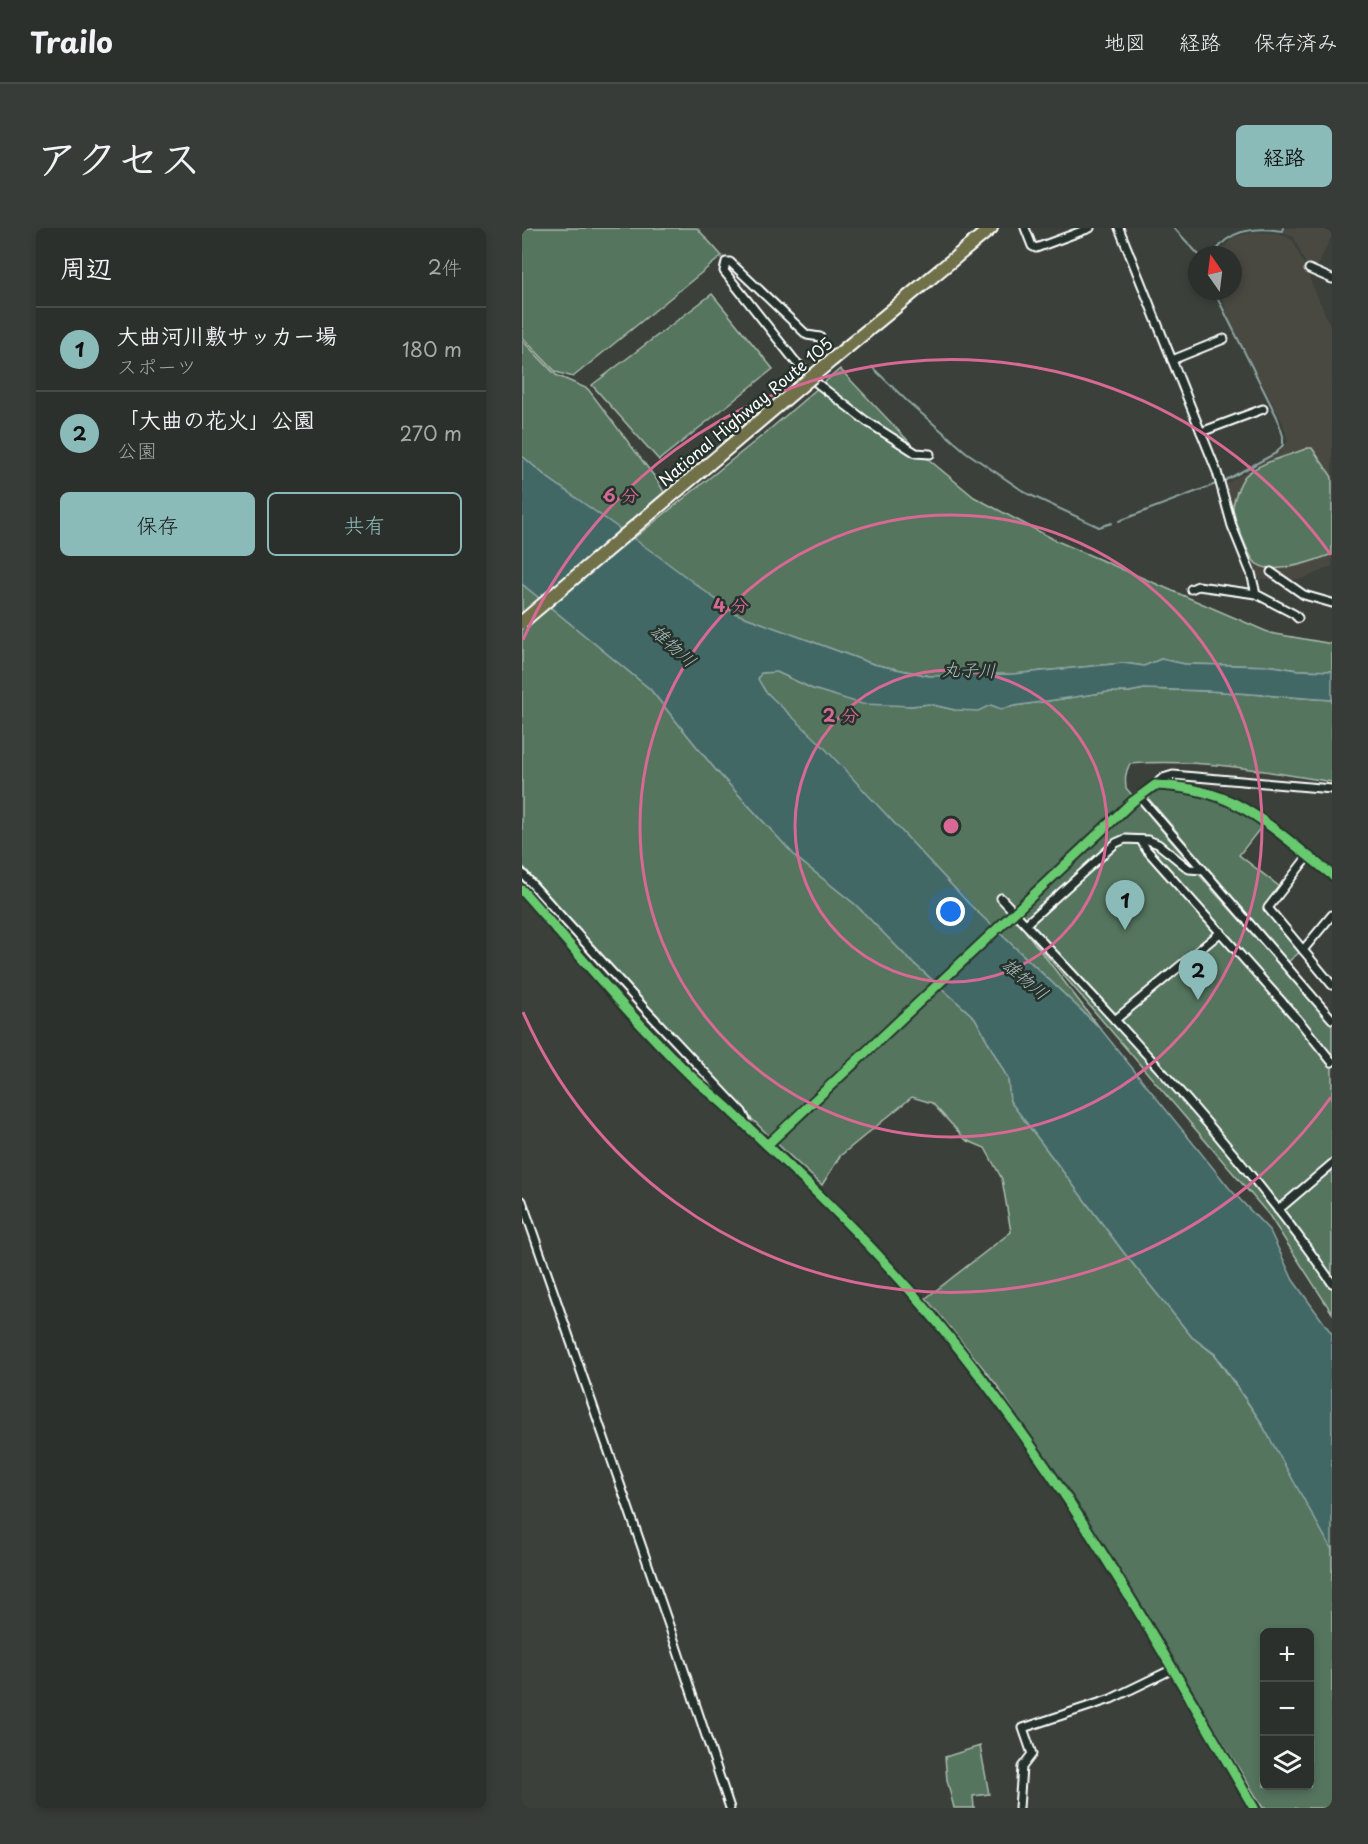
<!DOCTYPE html>
<html lang="ja">
<meta charset="utf-8">
<style>
body{margin:0;font-family:"Playpen Sans","Klee One",sans-serif;background:#383c38;color:#f1f3f6}
.controls{position:absolute;right:18px;bottom:18px;display:grid;overflow:hidden;border-radius:9px;box-shadow:0 3px 9px #0003}
.controls button{width:54px;height:54px;display:grid;place-items:center;padding:0;border:0;border-bottom:2px solid #484b48;background:#2c302c;color:#f1f3f6;font:30px sans-serif}
.compass{position:absolute;left:666px;top:18px;width:54px;height:54px;border-radius:50%;background:#2c302c;box-shadow:0 3px 9px #0003;rotate:346deg}
.you{position:absolute;left:429px;top:684px;width:21px;height:21px;margin:-15px;border:4px solid #fff;border-radius:50%;background:#1a73e8;box-shadow:0 0 0 9px #1a73e833}
.badge{display:grid;place-items:center;width:39px;height:39px;border-radius:50%;background:#8bbbb9;color:#111;font-size:20px;font-weight:700}
.pin{position:absolute;translate:-50% -50px;filter:drop-shadow(0 2px 3px #0008)}
.pin::after{content:'';position:absolute;top:32px;width:21px;height:18px;background:inherit;clip-path:polygon(0 0,100% 0,50% 100%)}
.list{margin:0;padding:0;list-style:none}
h2{display:flex;justify-content:space-between;align-items:center;height:78px;margin:0;padding:0 24px;font-size:26px}
h2 small{font-size:20px;font-weight:400;color:#a6a9a9}
.list li{display:grid;grid-template-columns:39px 1fr auto;gap:18px;align-items:center;box-sizing:border-box;height:84px;padding:0 24px;border-top:2px solid #484b48}
.list b{display:block;font-size:22px;white-space:nowrap}
.list p{margin:0;font-size:20px;white-space:nowrap;color:#a6a9a9}
.list em{font-size:20px;font-style:normal;color:#a6a9a9}
.actions{display:flex;gap:12px;padding:18px 24px}
.actions a{flex:1;padding:14px 0;border:2px solid #8bbbb9;border-radius:9px;text-align:center;font-size:21px;color:#8bbbb9}
.actions .main{background:#8bbbb9;color:#111}
.icon{flex:none;width:33px;height:33px;fill:none;stroke:currentColor;stroke-width:2;stroke-linecap:round;stroke-linejoin:round}
.map{position:relative;flex:none;width:810px;height:1580px;overflow:hidden;border-radius:9px}
header{display:flex;align-items:center;gap:36px;box-sizing:border-box;height:84px;padding:0 30px;background:#2c302c;border-bottom:2px solid #484b48}
header strong{font-size:28px}
nav{display:flex;gap:33px;margin-inline-start:auto;font-size:21px}
.intro{display:flex;align-items:center;justify-content:space-between;box-sizing:border-box;height:144px;padding:0 36px}
h1{margin:0;font-size:42px}
.button{padding:15px 27px;border-radius:9px;background:#8bbbb9;color:#111;font-size:21px;font-weight:700}
main{display:flex;gap:36px;padding:0 36px}
aside{flex:1;background:#2c302c;border-radius:9px;box-shadow:0 3px 9px #0003}
.map>svg:first-child{display:block}
.built{fill:#4a4a43}
.green{fill:#55755e;stroke:#aabaae;stroke-width:1.5;fill-rule:evenodd}
.water{fill:#436866;stroke:#8ea4a3;stroke-width:1.5}
.lines{fill:none;stroke-linecap:round;stroke-linejoin:round}
.stream{stroke:#8ea4a3;stroke-width:2}
.minor-casing{stroke:#fff;stroke-width:11}
.trunk-casing{stroke:#fff;stroke-width:16}
.minor{stroke:#26332d;stroke-width:7}
.trunk{stroke:#70704a;stroke-width:12}
.minor-bridge-casing{stroke:#fff;stroke-width:11;stroke-linecap:butt}
.trunk-bridge-casing{stroke:#fff;stroke-width:16;stroke-linecap:butt}
.minor-bridge{stroke:#26332d;stroke-width:7}
.trunk-bridge{stroke:#70704a;stroke-width:12}
.cycleway-casing{stroke:#26332d;stroke-width:13}
.cycleway{stroke:#67ca6e;stroke-width:9}
.ring{fill:none;stroke:#d76994;stroke-width:3}
.labels{text-anchor:middle;dominant-baseline:central;stroke-width:5;stroke-linejoin:round;paint-order:stroke}
.street-label{font-size:16px;fill:#fff;stroke:#26332d}
.water-label{font-size:18px;font-style:italic;fill:#aabbba;stroke:#26332d}
.centre{fill:#d76994;stroke:#26332d;stroke-width:3}
.ring-label{font-size:18px;text-anchor:middle;font-weight:bold;fill:#d76994;stroke:#26332d;stroke-width:5;stroke-linejoin:round;paint-order:stroke}
</style>
<header>
<strong>Trailo</strong>
<nav><a>地図</a><a>経路</a><a>保存済み</a></nav>
</header>
<div class="intro"><h1>アクセス</h1><a class="button">経路</a></div>
<main>
<aside>
<h2>周辺<small>2件</small></h2>
<ul class="list">
<li><span class="badge">1</span><div><b>大曲河川敷サッカー場</b><p>スポーツ</p></div><em>180 m</em></li>
<li><span class="badge">2</span><div><b>「大曲の花火」公園</b><p>公園</p></div><em>270 m</em></li>
</ul>
<div class="actions"><a class="main">保存</a><a>共有</a></div>
</aside>
<div class="map">
<svg width="810" height="1580" viewBox="0 0 810 1580">
<rect width="100%" height="100%" fill="#3b403a"/>
<filter id="ink" filterUnits="userSpaceOnUse"><feTurbulence type="fractalNoise" baseFrequency=".0167" numOctaves="2"/><feDisplacementMap in="SourceGraphic" scale="12" xChannelSelector="R" yChannelSelector="G"/><feConvolveMatrix kernelMatrix="1 2 1 2 8 2 1 2 1" color-interpolation-filters="sRGB"/></filter>
<g filter="url(#ink)">
<!-- built -->
<g class="built">
<path d="M763,0H810V7L794,41L784,37L772,9L761,4Z"/>
<path d="M732,4L752,5L765,9L771,13L810,102V338L783,350L768,352L739,351L733,348L709,285L703,259L707,254L759,224L766,213L761,195L709,95L697,63H711V27H697L698,23L712,9Z"/>
</g>
<!-- green -->
<g class="green">
<path d="M0,0H175L200,28L51,149L34,144L0,109Z"/>
<path d="M190,66L251,141L137,232L70,157Z"/>
<path d="M0,112L34,147L66,161L135,252L142,264L98,302L26,250L0,228Z"/>
<path d="M318,141L394,221L452,269L535,313L748,405L810,416V443L776,442L751,438L663,436L639,431L622,438L601,435L491,446L407,448L351,436L212,385L111,311L241,207Z"/>
<path d="M786,220H790L810,249V326C792,333 752,348 735,336C727,331 713,292 711,282C710,275 718,254 723,248C735,235 769,227 786,220Z"/>
<path d="M0,356L128,461L193,541L275,630L334,677L386,730L453,790L486,851L488,873L603,1026L670,1109L692,1126L737,1191L810,1319V1580H741L594,1340L474,1156L404,1070L489,1004L480,951L463,920L444,912L410,875L390,869L318,928L300,957C191,860 96,748 0,637ZM742,1404H788V1558H742Z"/>
<path d="M255,444L291,461L389,478L407,476L433,482L469,477L480,481L492,478L586,464H607L622,461L687,463L810,472V554C744,543 675,530 608,536C603,544 603,551 604,560L692,664L769,747L810,797V1085L747,987L500,699L578,800L447,676L369,592L243,463L236,452L238,445Z"/>
<path d="M636,561C679,565 705,573 740,598L717,627L758,659L742,680L778,724L766,734L627,571V567Z"/>
<path d="M458,1518L467,1566L451,1568L452,1580H432L425,1552L423,1529Z"/>
</g>
<!-- water -->
<path class="water" d="M0,228L26,250L139,330L212,385L351,436L407,448L491,446L601,435L622,438L639,431L663,436L751,438L775,442L810,443V472L687,463L622,461L607,464H586L492,478L479,481L469,477L456,483L433,482L407,476L389,478L340,476L291,461L255,444L239,445L236,451L243,463L298,515L447,676L578,800L708,961L748,1003L771,1052L810,1106V1322L737,1191L693,1126L670,1109L603,1026L488,873L486,851L453,790L386,730L334,677L275,630L193,541L128,461L0,356Z"/>
<g class="lines">
<!-- stream -->
<g class="stream">
<path d="M652,0L677,27"/>
<path d="M691,27C695,22 699,16 704,12C719,0 742,0 760,3L761,0"/>
<path d="M692,63L755,189L761,208V217L754,225L702,253"/>
<path d="M350,139L385,173L444,224L504,265L577,299L590,295"/>
<path d="M597,293L694,256"/>
</g>
<defs>
<g id="minor">
<path d="M503,0L510,18L514,20L568,0"/>
<path d="M597,0L695,244L710,298L729,345L734,366L772,386L776,390"/>
<path d="M787,41L810,51"/>
<path d="M298,109L285,107L208,34H204L202,43L273,133L296,156L344,193L394,225L408,226"/>
<path d="M650,132L702,111"/>
<path d="M679,204L741,181"/>
<path d="M749,344L782,367L810,375"/>
<path d="M669,361L676,358L734,366"/>
<path d="M633,557L641,550L651,547L810,561"/>
<path d="M617,568L810,791"/>
<path d="M614,570L633,557C656,558 684,563 705,572C739,586 780,624 810,647"/>
<path d="M619,612L624,621L778,794L810,834"/>
<path d="M0,645L124,782L220,884L225,894"/>
<path d="M0,662C55,724 108,789 168,847C182,860 198,872 212,886C283,952 353,1019 415,1094C539,1243 635,1413 732,1580"/>
<path d="M479,670C595,794 714,916 810,1055"/>
<path d="M810,687L781,722L810,757"/>
<path d="M504,696L594,615L603,611L626,612L636,616L667,641L681,642"/>
<path d="M781,722L746,680L786,628"/>
<path d="M593,792L699,704"/>
<path d="M0,973L150,1406L208,1580"/>
<path d="M756,982L810,936"/>
<path d="M497,1580L500,1539L510,1526L501,1500L589,1471L651,1441"/>
</g>
<path id="trunk" d="M311,131L469,0"/>
</defs>
<!-- minor casing -->
<use href="#minor" class="minor-casing"/>
<!-- trunk casing -->
<use href="#trunk" class="trunk-casing"/>
<!-- minor -->
<use href="#minor" class="minor"/>
<!-- trunk -->
<use href="#trunk" class="trunk"/>
<defs>
<path id="minor-bridge" d="M250,911L610,574"/>
<path id="trunk-bridge" d="M0,394L311,131"/>
</defs>
<!-- minor-bridge casing -->
<use href="#minor-bridge" class="minor-bridge-casing"/>
<!-- trunk-bridge casing -->
<use href="#trunk-bridge" class="trunk-bridge-casing"/>
<!-- minor-bridge -->
<use href="#minor-bridge" class="minor-bridge"/>
<!-- trunk-bridge -->
<use href="#trunk-bridge" class="trunk-bridge"/>
<defs>
<g id="cycleway">
<path d="M0,662C55,724 108,789 168,847C182,860 198,872 212,886C283,952 353,1019 415,1094C539,1243 635,1413 732,1580"/>
<path d="M245,917L610,574L633,557C656,558 684,563 705,572C739,586 780,624 810,647"/>
</g>
</defs>
<!-- cycleway casing -->
<use href="#cycleway" class="cycleway-casing"/>
<!-- cycleway -->
<use href="#cycleway" class="cycleway"/>
</g>
</g>
<!-- distance rings -->
<g class="ring">
<circle cx="429" cy="598" r="156"/>
<circle cx="429" cy="598" r="311"/>
<path d="M809 869A467 467 0 0 1 1 784M1 412A467 467 0 0 1 809 327"/>
</g>
<g class="labels">
<!-- street labels -->
<g class="street-label">
<text transform="translate(223 183) rotate(-40)">National Highway Route 105</text>
</g>
<!-- water labels -->
<g class="water-label">
<text transform="translate(152 417) rotate(42)">雄物川</text>
<text transform="translate(447 441) rotate(1)">丸子川</text>
<text transform="translate(504 750) rotate(40)">雄物川</text>
</g>
</g>
<circle cx="429" cy="598" r="9" class="centre"/>
<g class="ring-label">
<text x="99" y="274">6 分</text>
<text x="209" y="384">4 分</text>
<text x="319" y="494">2 分</text>
</g>
</svg>
<div class="controls">
<button>+</button>
<button>−</button>
<button><svg class="icon" aria-label="layers" viewBox="0 0 24 24"><path d="M12 4l9 5-9 5-9-5zM3 14l9 5 9-5"/></svg></button>
</div>
<svg class="compass" viewBox="-18 -18 36 36"><path d="M0-13l5 13h-10z" fill="#e53935"/><path d="M0 13l5-13h-10z" fill="#a6a9a9"/></svg>
<div class="you"></div>
<div class="pin badge" style="left:603px;top:702px">1</div>
<div class="pin badge" style="left:676px;top:772px">2</div>
</div>
</main>
